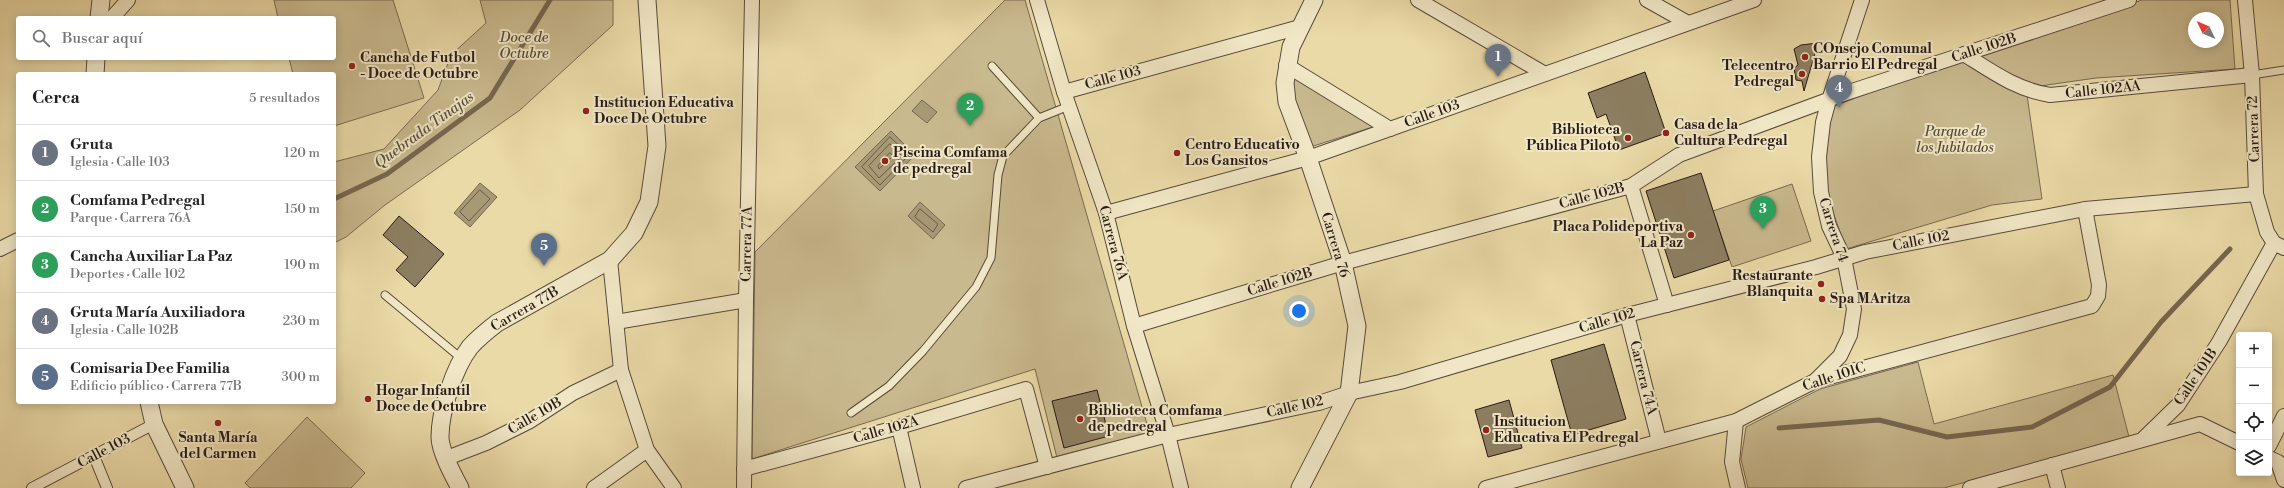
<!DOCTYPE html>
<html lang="es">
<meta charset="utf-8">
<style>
body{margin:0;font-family:"Libre Bodoni",serif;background:#f6f6f6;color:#222}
.controls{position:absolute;right:12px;bottom:12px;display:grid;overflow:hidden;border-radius:4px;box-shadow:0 2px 10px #0003}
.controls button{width:36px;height:36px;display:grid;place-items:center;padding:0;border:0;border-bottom:1px solid #e0e0e0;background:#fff;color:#222;font:20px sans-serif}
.compass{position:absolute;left:2188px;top:12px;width:36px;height:36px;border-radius:50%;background:#fff;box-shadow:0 2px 10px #0003;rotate:314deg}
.you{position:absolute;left:1299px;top:311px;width:14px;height:14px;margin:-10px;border:3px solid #fff;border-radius:50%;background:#1a73e8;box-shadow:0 0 0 6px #1a73e833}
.badge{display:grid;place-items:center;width:26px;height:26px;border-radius:50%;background:#1a73e8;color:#fff;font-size:13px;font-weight:700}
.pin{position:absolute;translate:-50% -33px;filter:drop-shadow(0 1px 2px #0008)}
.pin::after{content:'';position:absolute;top:21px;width:14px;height:12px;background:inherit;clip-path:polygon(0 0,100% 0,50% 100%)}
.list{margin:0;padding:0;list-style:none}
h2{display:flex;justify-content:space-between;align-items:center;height:52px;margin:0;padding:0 16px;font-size:17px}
h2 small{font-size:13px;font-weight:400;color:#767676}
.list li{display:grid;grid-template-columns:26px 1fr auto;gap:12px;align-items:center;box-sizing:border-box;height:56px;padding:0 16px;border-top:1px solid #e0e0e0}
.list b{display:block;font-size:15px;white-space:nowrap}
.list p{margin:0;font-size:13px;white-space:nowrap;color:#767676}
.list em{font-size:13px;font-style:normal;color:#767676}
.icon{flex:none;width:22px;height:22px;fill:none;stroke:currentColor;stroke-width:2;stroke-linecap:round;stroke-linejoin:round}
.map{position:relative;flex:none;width:2284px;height:488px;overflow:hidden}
.search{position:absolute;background:#fff;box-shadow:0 2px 10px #0003;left:16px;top:16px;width:320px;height:44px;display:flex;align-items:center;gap:10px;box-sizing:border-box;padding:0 14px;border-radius:4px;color:#767676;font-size:15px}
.panel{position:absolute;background:#fff;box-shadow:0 2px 10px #0003;left:16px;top:72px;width:320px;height:332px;border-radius:4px}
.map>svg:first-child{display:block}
.green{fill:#c9b98e;stroke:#786a52;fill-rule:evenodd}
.water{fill:#a89975;stroke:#75664f}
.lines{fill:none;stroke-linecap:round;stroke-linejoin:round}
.shore{stroke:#685a45;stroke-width:1}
.stream{stroke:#75664f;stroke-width:5}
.building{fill:#8d7e61;stroke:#281a15}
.service-casing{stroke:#584a3a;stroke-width:9}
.pedestrian-casing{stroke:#584a3a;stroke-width:12}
.minor-casing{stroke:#584a3a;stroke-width:16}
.tertiary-casing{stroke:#584a3a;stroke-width:19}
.service{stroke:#f1e7c6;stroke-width:7}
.pedestrian{stroke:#f1e7c6;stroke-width:10}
.minor{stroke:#f1e7c6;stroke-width:14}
.tertiary{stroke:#f1e7c6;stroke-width:17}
.poi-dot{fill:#8f2418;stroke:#f1e7c6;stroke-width:1.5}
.labels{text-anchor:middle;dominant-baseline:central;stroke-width:4;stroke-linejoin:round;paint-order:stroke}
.park-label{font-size:14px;font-style:italic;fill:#584a39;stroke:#f1e7c6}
.street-label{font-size:14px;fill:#281a15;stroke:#f1e7c6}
.poi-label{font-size:14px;font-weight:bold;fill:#281a15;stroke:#f1e7c6;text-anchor:start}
.water-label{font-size:15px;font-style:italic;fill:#5b4d3b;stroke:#f1e7c6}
</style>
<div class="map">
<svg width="2284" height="488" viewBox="0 0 2284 488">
<rect width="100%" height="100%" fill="#eadaa7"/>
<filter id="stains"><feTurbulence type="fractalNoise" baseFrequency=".005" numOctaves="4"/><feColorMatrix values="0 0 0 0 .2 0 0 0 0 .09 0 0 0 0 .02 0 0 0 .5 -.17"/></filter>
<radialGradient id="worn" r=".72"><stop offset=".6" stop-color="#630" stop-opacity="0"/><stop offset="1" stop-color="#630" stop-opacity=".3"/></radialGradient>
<!-- green -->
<g class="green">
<path d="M274,0H393L424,98L334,126V74H293L289,58H334V18H278Z"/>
<path d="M480,0H613V25L520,110L385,205L346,237L334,243V162L384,149L438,90L451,55L486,23Z"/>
<path d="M1005,0H1025L1151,438L1059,466L1035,369L752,459L755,252Z"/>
<path d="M2142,0H2230L2235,69L2096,78L2026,88L2042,199L1992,205L1846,249L1828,198L1822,170L1833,106L2000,47ZM2194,18H2218V42H2194Z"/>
<path d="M1291,71L1376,126L1304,149L1292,121Z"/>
<path d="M1792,184L1811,241L1732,267L1713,211Z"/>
<path d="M1918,362L1934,424L2113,375L2129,437L1944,488H1748L1741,459L1746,427L1820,389Z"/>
<path d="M307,417L365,473L351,488H250L245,483Z"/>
</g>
<!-- water -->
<g class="water">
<path d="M922,100L937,112L927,123L912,111Z"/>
<path d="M891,131L915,155L880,191L855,167Z"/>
<path d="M480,183L497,197L470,227L454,213Z"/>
<path d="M920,202L945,225L933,239L908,216Z"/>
</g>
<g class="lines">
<!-- shore -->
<g class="shore">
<path d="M890,137L909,155L880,185L862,167Z"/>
<path d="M890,144L902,156L879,178L869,166Z"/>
<path d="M890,153L893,156L879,169L878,166Z"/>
<path d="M480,190L490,199L469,221L460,212Z"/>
<path d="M920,209L938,224L933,232L915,217Z"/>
</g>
<!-- stream -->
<g class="stream">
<path d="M334,199L387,174L490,98L550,0"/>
<path d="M1779,428L1879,420L1947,437L2032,427L2110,387L2161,322L2230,249"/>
</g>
</g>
<!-- building -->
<g class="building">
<path d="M1817,43L1816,50L1804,91L1802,81L1796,80L1794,68L1798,65L1794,49L1801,45Z"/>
<path d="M1645,72L1666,133L1619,150L1606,114L1597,118L1588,93Z"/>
<path d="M1701,173L1729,260L1674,278L1646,191Z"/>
<path d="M399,216L444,254L415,287L396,270L408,257L383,235Z"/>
<path d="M1604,344L1626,419L1572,435L1551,360Z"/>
<path d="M1097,390L1109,436L1064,448L1052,401Z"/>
<path d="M1509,400L1522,448L1488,457L1475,410Z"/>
</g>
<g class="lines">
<defs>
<g id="service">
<path d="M992,66L1039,118"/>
<path d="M2252,75L2284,70"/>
<path d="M385,295L462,359"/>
<path d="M851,413L889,386L923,351L976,287L991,258L998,175L1003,156L1039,118L1069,106"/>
</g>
<g id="pedestrian">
<path d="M94,456L107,488"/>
<path d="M32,488L154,424"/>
</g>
<g id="minor">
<path d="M1037,0L1064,92L1106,213L1134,326L1168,435L1181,488"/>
<path d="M1418,0L1545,74"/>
<path d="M1647,0L1688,23"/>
<path d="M2245,0L2252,75L2256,194L2267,232L2274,243L2284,248"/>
<path d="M112,18L128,0"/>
<path d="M1964,54C1991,71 2017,90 2050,95L2252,75"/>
<path d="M1286,65L1390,129"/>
<path d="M1064,92L1300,27"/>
<path d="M1631,186L1667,305"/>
<path d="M1106,213L1308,158L1754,0"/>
<path d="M0,249L18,240"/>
<path d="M610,260L621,370L647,450L674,488"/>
<path d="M1627,315L1659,441"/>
<path d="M616,322L746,300"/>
<path d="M1134,326L1343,263L1631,186L1679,155L1852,91L2129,0"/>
<path d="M1816,380L1840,356L1850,335L1854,309L1844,258L1829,226L1821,192L1819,157L1823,122L1829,100L1862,0"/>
<path d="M1736,421L1732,462L1738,488"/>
<path d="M899,427L913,488"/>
<path d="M2144,438L2178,405L2219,342L2274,243"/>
<path d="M2269,446L2284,416"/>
<path d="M447,458L486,443L530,421L573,393L621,370"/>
<path d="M2269,458L2278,462L2284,480"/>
<path d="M2052,465L2058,488"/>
<path d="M744,469L899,427L1026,389L1047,467"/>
<path d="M594,488L647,450"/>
<path d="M744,488L746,300L752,0"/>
<path d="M966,488L1168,435L1319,403L1349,393L1400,382L1627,315L1816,267L1865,252L2085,209L2256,194"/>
<path d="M1486,488L1736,421L1815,381L2092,306L2098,296L2099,285L2085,209"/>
<path d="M1970,488L2200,424L2239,443"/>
</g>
<g id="tertiary">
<path d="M99,18L101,0"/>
<path d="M95,74L96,58"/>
<path d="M149,402L154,424L185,488"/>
<path d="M460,488C453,475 440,451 440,437C440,411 454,368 470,347C478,338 488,330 497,323L610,260L634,233L649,202L657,146L647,0"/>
<path d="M1300,488L1349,393L1357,326L1343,263L1308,158L1287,102L1285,83L1291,47L1314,0"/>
</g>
</defs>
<!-- service casing -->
<use href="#service" class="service-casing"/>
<!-- pedestrian casing -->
<use href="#pedestrian" class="pedestrian-casing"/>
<!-- minor casing -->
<use href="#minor" class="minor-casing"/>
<!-- tertiary casing -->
<use href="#tertiary" class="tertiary-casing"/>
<!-- service -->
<use href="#service" class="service"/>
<!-- pedestrian -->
<use href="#pedestrian" class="pedestrian"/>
<!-- minor -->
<use href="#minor" class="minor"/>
<!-- tertiary -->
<use href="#tertiary" class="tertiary"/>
</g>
<!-- markers -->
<g class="poi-dot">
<circle cx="1805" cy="57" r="4"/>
<circle cx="352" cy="66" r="4"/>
<circle cx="1802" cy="74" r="4"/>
<circle cx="586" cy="111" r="4"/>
<circle cx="1666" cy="133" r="4"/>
<circle cx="1628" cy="138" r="4"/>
<circle cx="1177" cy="153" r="4"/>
<circle cx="885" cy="161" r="4"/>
<circle cx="1691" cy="235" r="4"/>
<circle cx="1821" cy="284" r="4"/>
<circle cx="1822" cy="299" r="4"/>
<circle cx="368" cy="399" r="4"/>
<circle cx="1080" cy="419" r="4"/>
<circle cx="218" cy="423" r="4"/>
<circle cx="1486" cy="430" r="4"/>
</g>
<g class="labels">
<!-- park labels -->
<g class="park-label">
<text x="524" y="38">Doce de<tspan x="524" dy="16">Octubre</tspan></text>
<text x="1955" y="132">Parque de<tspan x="1955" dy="16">los Jubilados</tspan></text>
</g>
<!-- street labels -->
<g class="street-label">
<text transform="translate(1984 48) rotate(-18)">Calle 102B</text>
<text transform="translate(1113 78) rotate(-15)">Calle 103</text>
<text transform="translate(2103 90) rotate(-6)">Calle 102AA</text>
<text transform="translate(1432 114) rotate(-20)">Calle 103</text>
<text transform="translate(2254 129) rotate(-92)">Carrera 72</text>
<text transform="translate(1592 196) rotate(-15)">Calle 102B</text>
<text transform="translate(1833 230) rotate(72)">Carrera 74</text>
<text transform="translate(1921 241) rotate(-11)">Calle 102</text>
<text transform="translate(1113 243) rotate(75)">Carrera 76A</text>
<text transform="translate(747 244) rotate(-89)">Carrera 77A</text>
<text transform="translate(1335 245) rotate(73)">Carrera 76</text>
<text transform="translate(1280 282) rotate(-17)">Calle 102B</text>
<text transform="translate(525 309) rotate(-30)">Carrera 77B</text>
<text transform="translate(1607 321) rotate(-16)">Calle 102</text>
<text transform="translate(1834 377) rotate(-18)">Calle 101C</text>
<text transform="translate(2196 377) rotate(-56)">Calle 101B</text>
<text transform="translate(1643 378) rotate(76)">Carrera 74A</text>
<text transform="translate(1295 407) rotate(-13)">Calle 102</text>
<text transform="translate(535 416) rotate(-30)">Calle 10B</text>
<text transform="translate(886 430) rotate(-16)">Calle 102A</text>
<text transform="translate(104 451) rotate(-28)">Calle 103</text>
</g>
<!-- poi labels -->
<g class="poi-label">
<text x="1813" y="49">COnsejo Comunal<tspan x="1813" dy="16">Barrio El Pedregal</tspan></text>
<text x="360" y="58">Cancha de Futbol<tspan x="360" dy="16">- Doce de Octubre</tspan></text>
<text x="1794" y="66" text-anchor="end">Telecentro<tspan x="1794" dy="16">Pedregal</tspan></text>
<text x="594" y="103">Institucion Educativa<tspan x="594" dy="16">Doce De Octubre</tspan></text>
<text x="1674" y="125">Casa de la<tspan x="1674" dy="16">Cultura Pedregal</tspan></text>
<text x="1620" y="130" text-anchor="end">Biblioteca<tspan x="1620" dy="16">Pública Piloto</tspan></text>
<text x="1185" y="145">Centro Educativo<tspan x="1185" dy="16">Los Gansitos</tspan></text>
<text x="893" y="153">Piscina Comfama<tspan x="893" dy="16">de pedregal</tspan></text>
<text x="1683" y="227" text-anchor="end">Placa Polideportiva<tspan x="1683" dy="16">La Paz</tspan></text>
<text x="1813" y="276" text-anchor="end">Restaurante<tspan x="1813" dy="16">Blanquita</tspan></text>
<text x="1830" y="299">Spa MAritza</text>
<text x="376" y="391">Hogar Infantil<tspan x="376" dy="16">Doce de Octubre</tspan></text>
<text x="1088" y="411">Biblioteca Comfama<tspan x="1088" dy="16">de pedregal</tspan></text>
<text x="1494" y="422">Institucion<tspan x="1494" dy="16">Educativa El Pedregal</tspan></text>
<text x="218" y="438" text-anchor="middle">Santa María<tspan x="218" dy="16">del Carmen</tspan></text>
</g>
<!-- water labels -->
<g class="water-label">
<text transform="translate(424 130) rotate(-36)">Quebrada Tinajas</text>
</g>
</g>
<rect width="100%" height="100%" filter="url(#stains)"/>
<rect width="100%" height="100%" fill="url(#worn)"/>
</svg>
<div class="controls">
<button>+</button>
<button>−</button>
<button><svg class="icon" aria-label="locate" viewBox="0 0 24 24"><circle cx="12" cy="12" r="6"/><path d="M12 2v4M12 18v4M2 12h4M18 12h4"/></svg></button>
<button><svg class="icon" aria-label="layers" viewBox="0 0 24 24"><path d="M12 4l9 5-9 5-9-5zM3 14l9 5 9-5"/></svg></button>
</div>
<svg class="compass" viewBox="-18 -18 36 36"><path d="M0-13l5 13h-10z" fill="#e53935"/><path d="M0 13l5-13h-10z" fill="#767676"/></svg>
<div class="you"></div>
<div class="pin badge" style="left:1498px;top:77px;background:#6b7280">1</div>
<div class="pin badge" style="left:970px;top:126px;background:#2e9e5b">2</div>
<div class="pin badge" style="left:1763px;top:229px;background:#2e9e5b">3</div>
<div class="pin badge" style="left:1839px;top:108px;background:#6b7280">4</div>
<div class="pin badge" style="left:544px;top:266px;background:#5c6f8a">5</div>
<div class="search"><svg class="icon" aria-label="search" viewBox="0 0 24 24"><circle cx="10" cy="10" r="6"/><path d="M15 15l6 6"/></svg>Buscar aquí</div>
<section class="panel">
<h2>Cerca<small>5 resultados</small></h2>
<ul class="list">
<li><span class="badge" style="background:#6b7280">1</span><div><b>Gruta</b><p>Iglesia · Calle 103</p></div><em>120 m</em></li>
<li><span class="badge" style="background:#2e9e5b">2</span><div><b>Comfama Pedregal</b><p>Parque · Carrera 76A</p></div><em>150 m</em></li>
<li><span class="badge" style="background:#2e9e5b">3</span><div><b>Cancha Auxiliar La Paz</b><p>Deportes · Calle 102</p></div><em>190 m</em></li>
<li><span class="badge" style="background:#6b7280">4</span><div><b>Gruta María Auxiliadora</b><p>Iglesia · Calle 102B</p></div><em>230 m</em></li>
<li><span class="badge" style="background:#5c6f8a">5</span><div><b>Comisaria Dee Familia</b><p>Edificio público · Carrera 77B</p></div><em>300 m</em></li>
</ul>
</section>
</div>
